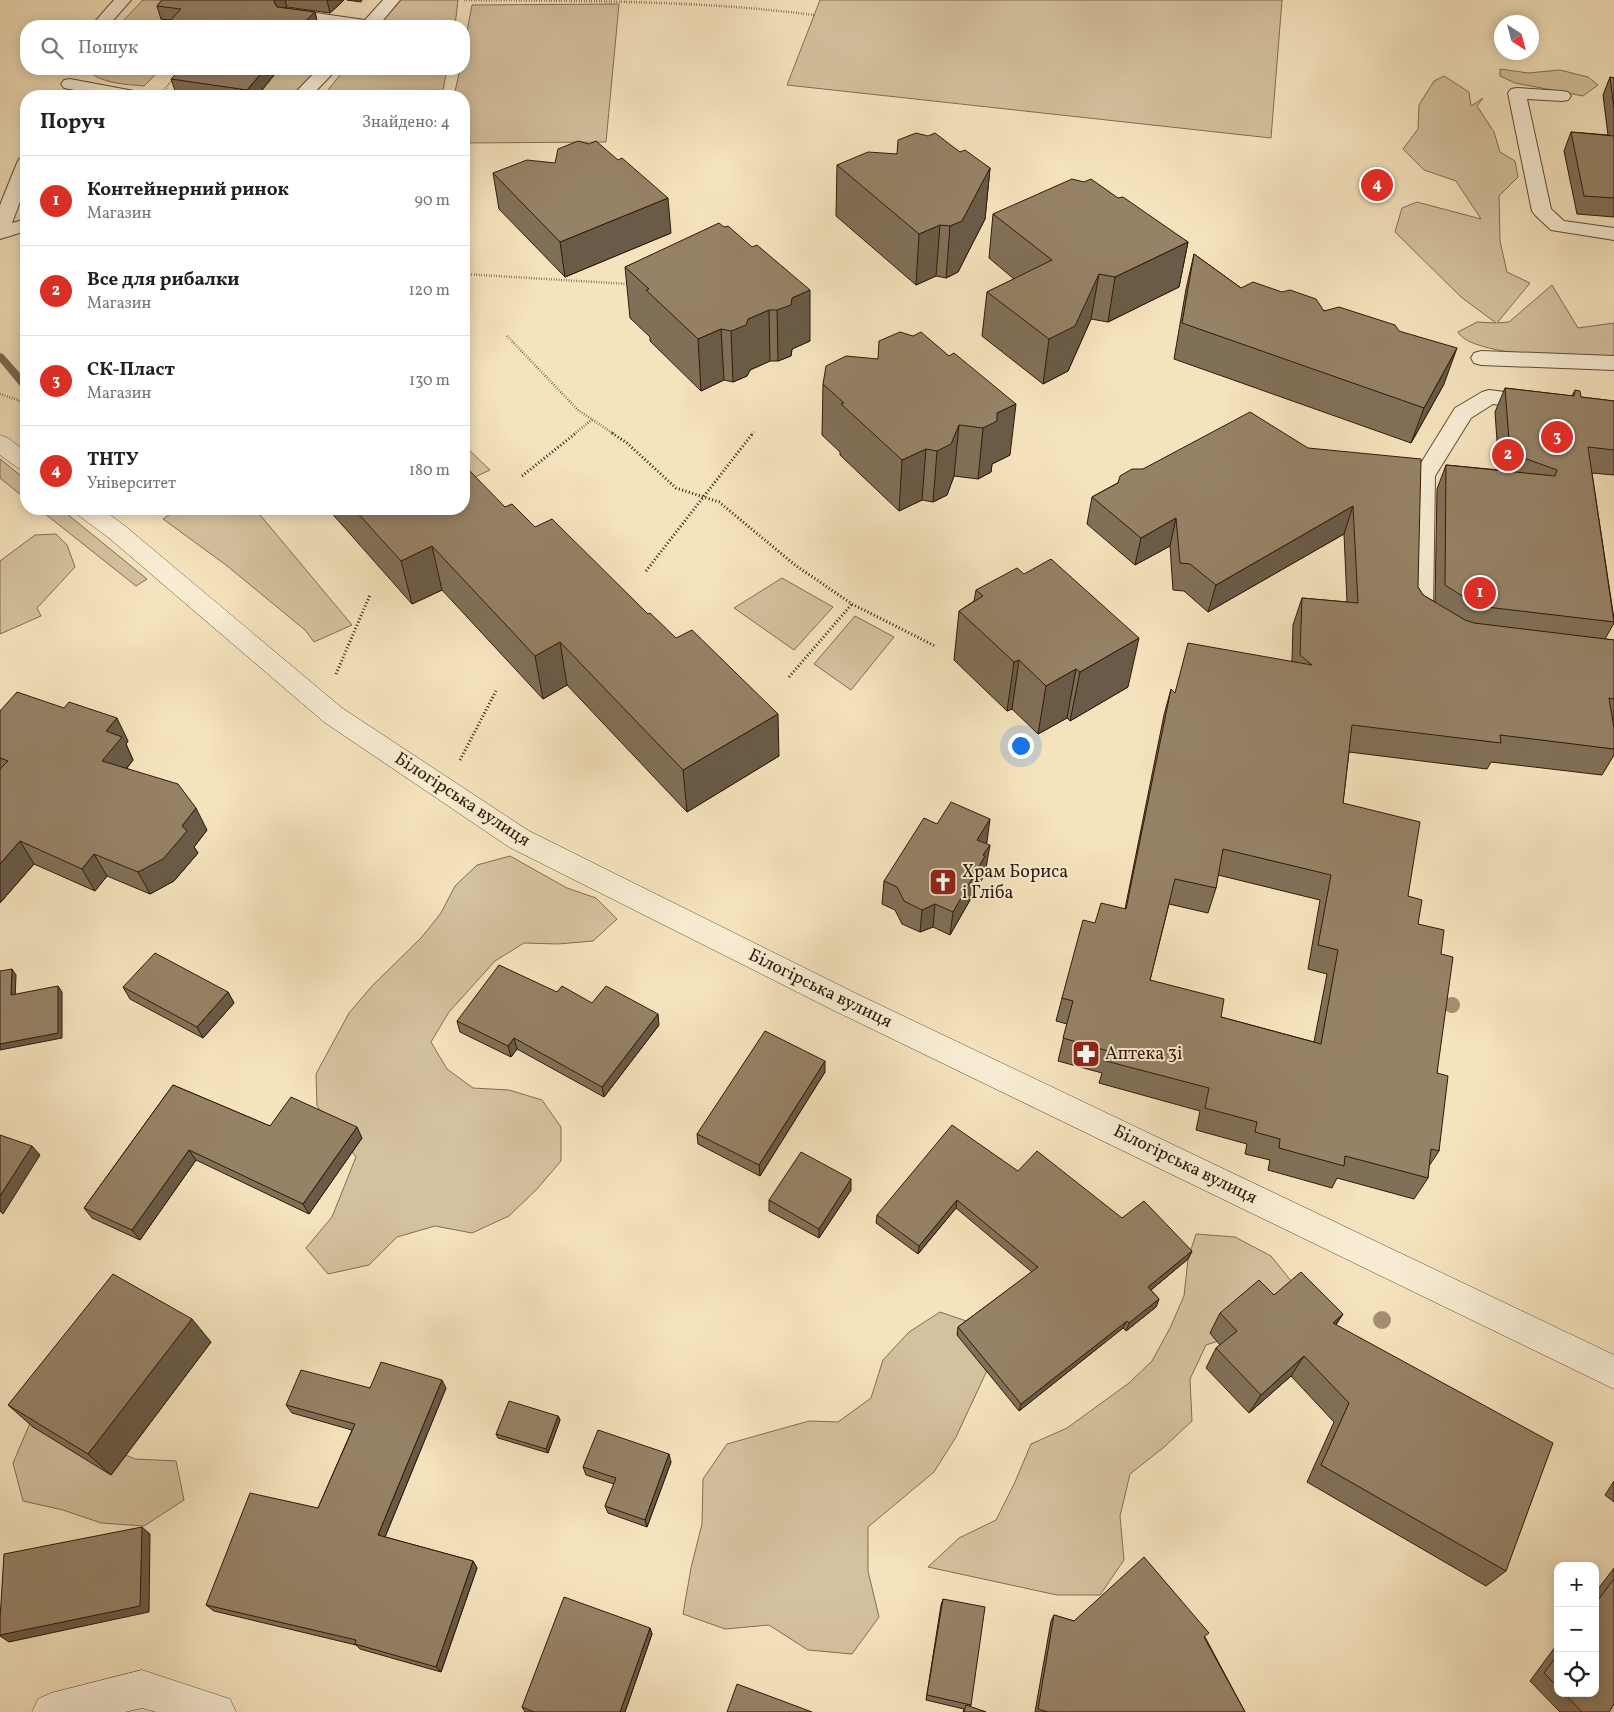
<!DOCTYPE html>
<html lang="uk">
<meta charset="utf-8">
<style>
body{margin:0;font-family:Vollkorn,serif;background:#f6f6f6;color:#202124}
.controls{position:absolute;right:15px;bottom:15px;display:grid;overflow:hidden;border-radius:10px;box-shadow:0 2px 12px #0003}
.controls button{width:45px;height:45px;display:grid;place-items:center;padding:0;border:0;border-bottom:1px solid #e0e0e0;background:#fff;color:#202124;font:25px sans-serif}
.compass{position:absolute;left:1494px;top:15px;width:45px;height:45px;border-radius:50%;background:#fff;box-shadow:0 2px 12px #0003;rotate:144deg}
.you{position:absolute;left:1020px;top:745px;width:18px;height:18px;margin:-12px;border:4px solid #fff;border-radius:50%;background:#1a73e8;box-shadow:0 0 0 8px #1a73e833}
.badge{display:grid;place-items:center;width:32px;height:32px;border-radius:50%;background:#d93025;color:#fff;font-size:16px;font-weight:700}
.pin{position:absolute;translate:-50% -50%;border:2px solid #fff;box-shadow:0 1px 5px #0006}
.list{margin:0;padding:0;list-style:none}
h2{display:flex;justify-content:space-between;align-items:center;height:65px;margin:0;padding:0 20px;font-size:21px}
h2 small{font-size:16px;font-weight:400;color:#757577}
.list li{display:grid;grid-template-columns:32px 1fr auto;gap:15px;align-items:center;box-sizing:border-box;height:90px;padding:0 20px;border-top:1px solid #e0e0e0}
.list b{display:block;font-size:19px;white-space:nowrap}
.list p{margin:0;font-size:16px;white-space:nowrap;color:#757577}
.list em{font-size:16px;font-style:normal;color:#757577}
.icon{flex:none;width:28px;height:28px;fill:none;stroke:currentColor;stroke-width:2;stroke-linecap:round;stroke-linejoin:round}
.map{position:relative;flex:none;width:1614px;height:1712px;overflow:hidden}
.search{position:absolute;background:#fff;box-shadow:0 2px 12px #0003;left:20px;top:20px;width:450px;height:55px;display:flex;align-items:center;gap:12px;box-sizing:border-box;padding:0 18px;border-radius:20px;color:#757577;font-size:19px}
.panel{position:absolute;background:#fff;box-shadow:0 2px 12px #0003;left:20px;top:90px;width:450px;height:425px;border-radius:20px}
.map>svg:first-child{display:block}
.green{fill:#d4c19e;stroke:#826d53}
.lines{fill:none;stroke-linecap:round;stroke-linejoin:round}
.stream{fill:#7e694f;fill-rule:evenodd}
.service-casing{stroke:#614c35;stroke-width:2}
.minor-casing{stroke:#614c35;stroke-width:1}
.path-far1{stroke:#301908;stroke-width:2.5;stroke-dasharray:0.5 2;stroke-linecap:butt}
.path{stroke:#301908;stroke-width:3;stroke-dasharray:1 2.5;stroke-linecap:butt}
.service{fill:#f8edd4;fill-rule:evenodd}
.minor{fill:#f8edd4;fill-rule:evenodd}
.tree{fill:#a48f72}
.wall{fill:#817058;stroke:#301908;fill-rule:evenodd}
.shaded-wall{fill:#695b47;stroke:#301908}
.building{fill:#968266;stroke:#301908;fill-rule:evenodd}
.labels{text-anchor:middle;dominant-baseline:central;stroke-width:4;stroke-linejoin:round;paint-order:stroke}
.street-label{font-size:18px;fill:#301908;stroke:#f8edd4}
.poi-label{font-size:18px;fill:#301908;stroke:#f8edd4;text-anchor:start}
</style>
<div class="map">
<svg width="1614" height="1712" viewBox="0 0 1614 1712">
<rect width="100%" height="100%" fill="#f5e3bd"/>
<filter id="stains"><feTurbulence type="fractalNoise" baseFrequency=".004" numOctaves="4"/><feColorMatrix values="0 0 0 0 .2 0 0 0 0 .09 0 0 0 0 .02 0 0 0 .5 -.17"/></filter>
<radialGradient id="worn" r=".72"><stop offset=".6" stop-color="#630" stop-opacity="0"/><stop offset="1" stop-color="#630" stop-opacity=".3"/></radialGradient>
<!-- green -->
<g class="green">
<path d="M143,0H167L161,19L185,22L181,26H118Z"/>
<path d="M399,0H458L455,26H379Z"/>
<path d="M820,0H1282L1271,138L787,85Z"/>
<path d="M619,4L606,142L464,143V96H454L460,69H464V47L472,5Z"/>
<path d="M86,69H144L159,71L144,86C124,84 101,84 86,69Z"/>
<path d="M279,69H324L301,96H257Z"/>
<path d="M345,69H447L442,96H323Z"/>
<path d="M1500,69L1528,73L1560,70L1588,77L1598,85L1583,96L1515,83L1500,76Z"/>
<path d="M1444,76L1469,92L1471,106L1483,98L1477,106L1494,132L1500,152L1515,161L1518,177L1499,196L1500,241L1507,272L1530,283L1497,323L1509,322L1552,285L1578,328L1614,323V361C1585,358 1471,357 1458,332L1477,322L1496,323L1461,297L1395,232L1402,208L1417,202L1481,219L1456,181L1424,170L1403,149L1418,129L1419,105L1434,81Z"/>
<path d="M464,445L490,470L464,482Z"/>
<path d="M0,459L26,480V499L0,478Z"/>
<path d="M39,509H61L147,579L136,586Z"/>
<path d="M178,509H253L261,516L352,625L314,642L305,630L226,565L163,519Z"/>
<path d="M56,534L67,545L75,567L37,608L41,616L0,634V561L35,535Z"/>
<path d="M782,578L833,607L794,650L734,608Z"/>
<path d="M855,616L894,637L851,690L814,664Z"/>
<path d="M510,856L567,888L596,898L617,919L593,941L558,944L524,943L495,961L449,1012L431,1042L447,1069L473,1088L509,1090L542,1100L561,1127V1161L537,1189L509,1216L472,1233L435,1226L397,1237L369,1265L328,1274L306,1248L332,1217L356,1157L317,1106L316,1074L349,1013L372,986L421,938L441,913L455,886L477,865Z"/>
<path d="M1196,1234L1235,1237L1271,1256L1296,1287L1243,1333L1206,1345L1190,1379L1192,1421L1163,1448L1130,1474L1120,1516L1124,1560L1100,1595H1057L928,1567L959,1538L996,1520L1015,1482L1031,1444L1067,1428L1129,1383L1152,1361L1170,1328L1184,1296L1188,1259Z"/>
<path d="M940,1312L978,1325L990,1364L956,1437L934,1472L868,1527V1571L879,1617L852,1654L808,1650L769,1625L725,1629L683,1614L691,1568L702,1524L703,1479L727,1444L809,1421L838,1422L871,1398L883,1360L909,1332Z"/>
<path d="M31,1421L101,1444L135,1459L176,1461L184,1500L144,1526L101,1523L63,1510L23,1501L13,1463Z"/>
</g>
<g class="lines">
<!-- stream -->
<path class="stream" d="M0,353L3,354L26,380V387L20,386L0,362Z"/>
<defs>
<g id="service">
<path d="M114,0H131L108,26H91Z"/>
<path d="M383,0H400L378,26H335L287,19L281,18L279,14L281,10L287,9L365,20Z"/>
<path d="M318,69H337L311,96H292Z"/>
<path d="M70,79L134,91L140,92L143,96H107L64,88L61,84L64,80Z"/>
<path d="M1517,88L1562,91L1568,92L1571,96L1568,100L1562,101L1527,99L1551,209L1564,221L1614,228V240L1551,230L1535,215L1532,211L1508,93L1511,89Z"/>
<path d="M26,157V186L12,223L26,219V231L0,239V205L17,163L19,159Z"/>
<path d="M1481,351L1614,356V370L1481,365L1474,363L1471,358L1474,353Z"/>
<path d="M1489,390L1537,396L1544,398L1548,403L1544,408L1537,410L1493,404L1471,418L1435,476L1433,610L1443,616L1447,622L1443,628L1435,631L1413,620L1409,614L1413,476L1455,408L1482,392Z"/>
</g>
<g id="minor">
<path d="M0,435L8,438L26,452V471L18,468L0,455Z"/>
<path d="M74,509H102L125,526L342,708L529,831L857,994L1614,1355V1389L837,1012L509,847L324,722L109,538L78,515Z"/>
<path d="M142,1670L230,1699L236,1712H156L142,1708L125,1712H32L38,1699L51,1693Z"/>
</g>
</defs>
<!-- service casing -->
<use href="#service" class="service-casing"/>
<!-- minor casing -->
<use href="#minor" class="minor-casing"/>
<!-- path-far1 -->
<g class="path-far1">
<path d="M464,0C580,1 699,0 814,15"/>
<path d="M164,90L174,78"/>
<path d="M464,274L629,284"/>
<path d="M507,336L578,410L614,434"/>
<path d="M0,394L18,400L26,406"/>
<path d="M574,434L593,419"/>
<path d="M752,434L754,432"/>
</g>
<!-- path -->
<g class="path">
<path d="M612,433L627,443L676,488L719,502L795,565L852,604L935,646"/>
<path d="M522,476L576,433"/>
<path d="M646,571L753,433"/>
<path d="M336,674L370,595"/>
<path d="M789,677L852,604"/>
<path d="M460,760L496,691"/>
</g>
<!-- service -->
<use href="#service" class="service"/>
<!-- minor -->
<use href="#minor" class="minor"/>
</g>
<!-- trees -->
<g class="tree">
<circle cx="1452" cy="1005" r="8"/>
<circle cx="1382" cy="1320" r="9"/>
</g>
<!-- wall -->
<g class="wall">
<path d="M162,0H344L330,13L287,7L285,8L315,12L318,25L170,20L161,19L157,6Z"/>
<path d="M347,0H362L361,2Z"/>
<path d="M144,69H279L257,96H200L176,93L171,79L177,73Z"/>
<path d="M1610,77L1614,78V217L1577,214L1564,151L1571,132L1608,135L1603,95Z"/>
<path d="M960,152L990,168L985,219L958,272L946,278L936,276L916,285L836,216L837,165L897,154Z"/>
<path d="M493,173L671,233L565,277L499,209Z"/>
<path d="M1118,198L1188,242L1179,287L1108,322L1091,319L1068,371L1043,384L982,336L987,292L1014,279L989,258L993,214Z"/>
<path d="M724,227L810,341L792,349L791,356L778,361H770L750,370L747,376L733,382L724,380L701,391L650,341V337L630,318L625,267Z"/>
<path d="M1194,254L1241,288L1399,331L1444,384L1411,443L1174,359L1186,289Z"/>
<path d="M900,332L1010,455L992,464L991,472L978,479L954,476L947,495L933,502L922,500L899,511L840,455V452L822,435L823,384L878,359Z"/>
<path d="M1505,388L1572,396L1575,390L1581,397L1614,401V475L1592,473L1614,619V623L1605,639L1614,640V755L1602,775L1491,762L1487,769L1349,752L1343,803L1408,896L1418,924L1441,954L1437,1073L1439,1151L1429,1166L1428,1178L1414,1199L1337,1178L1332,1188L1268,1170L1270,1160L1245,1154L1247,1144L1196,1130L1200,1111L1099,1083L1102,1073L1058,1061L1067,1024L1056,1021L1062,998L1095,923L1125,909L1164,715L1171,689L1175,693L1292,661L1293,625L1302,598L1347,602L1344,534L1208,612L1184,591L1173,590L1170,546L1135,565L1087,524L1092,497L1143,469L1308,448L1418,587L1423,595L1435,602L1437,489L1446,465L1499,470L1495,412ZM1218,875L1320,900L1308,969L1327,974L1314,1042L1221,1017L1150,980L1169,904L1208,913L1216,888Z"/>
<path d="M505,507L535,527L779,756L687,812L567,685L543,699L442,590L412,604L328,509H464Z"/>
<path d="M976,590L1128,687L1070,721L1067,718L1038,734L1012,709L1007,711L954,660L959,611L974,601Z"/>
<path d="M0,711L128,741L126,744L133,760L127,768L207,830L194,847L198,853L174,881L150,894L107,876L95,891L34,864L0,903Z"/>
<path d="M937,824L987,842L986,844V868L983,874L982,879L950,935L933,927L920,932L902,924L895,910L882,904L884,881Z"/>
<path d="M123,987L228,992L234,1003L203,1038L130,999Z"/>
<path d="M557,992L659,1025L604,1097L517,1049L511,1057L460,1032L457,1021Z"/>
<path d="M825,1072L760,1176L698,1144L697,1134Z"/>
<path d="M173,1085L270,1126L362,1138L309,1214L196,1160L140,1240L92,1218L84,1208Z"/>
<path d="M1018,1171L1192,1251L1188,1259L1151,1290L1159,1299L1156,1307L1126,1331L1123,1328L1019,1411L957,1335L958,1327L1032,1272L956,1208L918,1254L876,1223L877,1215Z"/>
<path d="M851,1190L819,1238L769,1211V1200Z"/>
<path d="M1220,1313L1343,1314L1336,1325L1506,1571L1486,1586L1307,1482L1334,1422L1291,1376L1249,1413L1206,1368L1216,1348L1220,1345L1210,1333Z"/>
<path d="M211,1342L111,1475L33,1427L8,1405Z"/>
<path d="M370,1388H446L385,1537L473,1561L477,1568L441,1672L360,1649L356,1645L214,1611L206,1605L318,1508L352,1430L292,1413L286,1405Z"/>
<path d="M558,1416L560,1420L548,1453L498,1438L496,1434Z"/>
<path d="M671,1462L647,1527L608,1513L605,1506L614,1484L586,1475L583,1467Z"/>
<path d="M1614,1481V1502L1605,1495Z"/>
<path d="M1614,1568V1704L1609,1712H1560L1530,1681L1558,1643V1693H1595V1593Z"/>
<path d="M943,1599L971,1705L970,1707L986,1712H963L964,1709L926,1700L941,1605Z"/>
<path d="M1054,1615L1074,1621L1205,1637L1245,1712H1035L1051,1621Z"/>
<path d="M650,1628L652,1634L625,1712H525L522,1707Z"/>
</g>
<!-- shaded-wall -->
<g class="shaded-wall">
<path d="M275,0H285L287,7L279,9L274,2Z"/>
<path d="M327,0H344L330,13Z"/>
<path d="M315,12L318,25L317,26H300Z"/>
<path d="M265,69H279L257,96H248L247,90Z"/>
<path d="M990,168L985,219L958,272L946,278L950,226Z"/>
<path d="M668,198L671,233L565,277L560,242Z"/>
<path d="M940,225L936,276L916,285L919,234Z"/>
<path d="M1188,242L1179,287L1108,322L1115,277Z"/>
<path d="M1099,274L1091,319L1068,371L1043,384L1049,339Z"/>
<path d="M810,290V341L792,349L791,356L778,361L777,310L792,298Z"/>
<path d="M769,310L770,361L750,370L747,376L733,382L731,331L748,319Z"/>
<path d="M721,329L724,380L701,391L698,339Z"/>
<path d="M1457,348L1444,384L1411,443L1424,408Z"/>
<path d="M1016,404L1010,455L992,464L991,472L978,479L983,428L997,413Z"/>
<path d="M959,425L954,476L947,495L933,502L937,451Z"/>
<path d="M926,449L922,500L899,511L902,460Z"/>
<path d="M1353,506L1344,534L1208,612L1216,585Z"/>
<path d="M1176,518L1170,546L1135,565L1141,538Z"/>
<path d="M432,546L442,590L412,604L401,561Z"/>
<path d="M1139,638L1128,687L1070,721L1080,672Z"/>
<path d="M560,642L567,685L543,699L535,656Z"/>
<path d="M1019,660L1012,709L1007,711L1014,662Z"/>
<path d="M1076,669L1067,718L1038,734L1046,686Z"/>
<path d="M778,714L779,756L687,812L683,770Z"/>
<path d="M117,718L128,741L126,744L133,760L114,784L102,761L106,731Z"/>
<path d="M196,808L207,830L194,847L198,853L174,881L150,894L138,872L182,826Z"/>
<path d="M990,819L987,842L974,863L977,840Z"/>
<path d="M20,841L34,864L0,903V864Z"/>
<path d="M990,845L986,868L983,874L982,879L950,935L953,912L983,855Z"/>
<path d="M94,854L107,876L95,891L82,869Z"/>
<path d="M935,904L933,927L920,932L922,910Z"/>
<path d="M12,969L16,975L15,1000L11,995Z"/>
<path d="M58,986L62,992V1038L0,1050V1044Z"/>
<path d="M228,992L234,1003L203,1038L197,1027Z"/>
<path d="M658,1014L659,1025L604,1097L602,1087Z"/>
<path d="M514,1038L517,1049L511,1057L508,1046Z"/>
<path d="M825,1061V1072L760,1176L759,1165Z"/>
<path d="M357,1127L362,1138L309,1214L303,1204Z"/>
<path d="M32,1146L40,1155L3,1214L0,1211V1196Z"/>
<path d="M189,1150L196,1160L140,1240L132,1230Z"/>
<path d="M851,1179V1190L819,1238V1229Z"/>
<path d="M957,1200L956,1208L918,1254L919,1246Z"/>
<path d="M1192,1251L1188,1259L1145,1295L1148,1287Z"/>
<path d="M1159,1299L1156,1307L1126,1331L1129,1323Z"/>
<path d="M1343,1314L1329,1334L1333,1323Z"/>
<path d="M192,1319L211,1342L111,1475L88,1454Z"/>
<path d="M1127,1321L1123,1328L1019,1411L1021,1404Z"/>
<path d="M1304,1356L1291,1376L1249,1413L1261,1395Z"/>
<path d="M442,1380L446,1388L383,1542L378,1535Z"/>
<path d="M558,1416L560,1420L548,1453L546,1449Z"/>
<path d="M669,1454L671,1462L647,1527L645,1520Z"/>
<path d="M142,1527L150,1534L149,1612L9,1642L0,1636V1635Z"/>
<path d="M473,1561L477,1568L441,1672L436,1667Z"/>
<path d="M650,1628L652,1634L625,1712H620Z"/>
</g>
<!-- building -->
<g class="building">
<path d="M162,0H275L274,2L277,7L315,12L300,26H165L181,9L157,6Z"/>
<path d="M181,69H265L247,90L171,79Z"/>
<path d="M1610,77L1614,78V108Z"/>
<path d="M1571,132L1614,136V198L1584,196Z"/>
<path d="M916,133L928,136L935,133L960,152L965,150L990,168L962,221L950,226L940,225L919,234L837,165L868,152L897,154L898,140Z"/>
<path d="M578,141L589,144L596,141L618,160L622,158L668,198L560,242L493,173L527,160L555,163L558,149Z"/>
<path d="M1072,179L1084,182L1091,179L1118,198L1123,197L1188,242L1115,277L1099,274L1075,326L1049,339L987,292L1052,260L993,214Z"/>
<path d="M719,223L724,227L728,226L752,247L757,245L810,290L792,298L791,305L777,310H769L748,319L746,325L731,331L721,329L698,339L646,290L649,289L625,267Z"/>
<path d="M1194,254L1241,288L1253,282L1282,292L1290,290L1316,299L1324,311L1339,307L1395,325L1399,331L1457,348L1424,408L1182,323Z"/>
<path d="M900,332L913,336L921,332L949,356L954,353L1016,404L997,413V421L983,428L959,425L951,444L937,451L926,449L902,460L841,404L844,403L823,384L826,366L846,356L878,359L879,341Z"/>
<path d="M1505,388L1574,396L1575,390L1580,391L1581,397L1614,401V450L1588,447L1614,622L1478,606L1445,585L1446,465L1555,476L1557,470L1510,453Z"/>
<path d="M1250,412L1308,448L1421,459L1418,587L1423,595L1465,620L1474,623L1614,640V699L1609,698L1614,728V749L1500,735L1501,743L1352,725L1343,803L1420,822L1408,896L1422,900L1418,924L1444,930L1441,954L1453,957L1437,1073L1448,1076L1439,1151L1431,1149L1428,1178L1345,1156L1344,1166L1279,1148L1280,1139L1255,1132L1257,1122L1205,1108L1209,1088L1106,1061L1108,1051L1063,1038L1073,1001L1062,998L1083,920L1095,923L1101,903L1126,909L1171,689L1175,693L1188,643L1312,665L1300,655L1302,598L1358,603L1353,506L1216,585L1190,564L1180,563L1176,518L1141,538L1092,497L1118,483L1120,476L1132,469H1143ZM1223,849L1331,875L1318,945L1338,950L1321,1044L1221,1017L1224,999L1150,980L1175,879L1216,888Z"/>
<path d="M464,465L505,507L512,504L535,527L552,519L648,614L650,613L676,638L692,630L778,714L683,770L560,642L535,656L432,546L401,561L354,509H464Z"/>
<path d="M1051,559L1139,638L1080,672L1076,669L1046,686L1019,660L1014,662L959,611L983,596L976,590L1017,568L1024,574Z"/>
<path d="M17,692L64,708L69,702L117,718L106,731L122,737L102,761L178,784L196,808L182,826L187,831L163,859L138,872L94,854L82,869L20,841L0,864V769L8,761L0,758V711Z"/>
<path d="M951,802L990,819L977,840L990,845L983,855L985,856L953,912L935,904L922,910L904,901L897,887L884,881L924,818L937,824Z"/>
<path d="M155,953L228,992L197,1027L123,987Z"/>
<path d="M499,965L557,992L562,986L592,1003L606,986L658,1014L602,1087L514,1038L508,1046L457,1021Z"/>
<path d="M12,969L11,995L58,986V1033L0,1044V971Z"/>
<path d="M765,1031L825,1061L759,1165L697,1134Z"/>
<path d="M173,1085L270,1126L291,1097L357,1127L303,1204L189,1150L132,1230L84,1208Z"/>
<path d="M952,1125L1018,1171L1037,1151L1122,1218L1144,1201L1192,1251L1148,1287L1159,1299L1129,1323L1127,1321L1021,1404L958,1327L1038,1267L957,1200L919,1246L877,1215Z"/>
<path d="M0,1135L32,1146L0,1196Z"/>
<path d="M801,1152L851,1179L819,1229L769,1200Z"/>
<path d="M1301,1272L1343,1314L1333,1323L1553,1443L1506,1571L1321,1465L1349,1403L1304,1356L1261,1395L1216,1348L1237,1331L1220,1313L1259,1280L1274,1295Z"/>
<path d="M113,1274L192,1319L88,1454L8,1405Z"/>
<path d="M381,1362L442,1380L378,1535L473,1561L436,1667L355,1644L356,1640L206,1605L250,1493L318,1508L355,1424L286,1405L301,1370L370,1388Z"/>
<path d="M509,1401L558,1416L546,1449L496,1434Z"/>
<path d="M598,1430L669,1454L645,1520L605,1506L616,1478L583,1467Z"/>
<path d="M142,1527L140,1606L0,1635V1619L4,1554Z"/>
<path d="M1144,1557L1209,1633L1204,1637L1245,1712H1048L1038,1709L1054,1615L1074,1621Z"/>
<path d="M1614,1579V1704L1609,1712H1582L1564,1693H1595V1604Z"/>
<path d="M564,1597L650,1628L620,1712H534L522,1707Z"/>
<path d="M943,1599L985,1607L971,1705L927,1695Z"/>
<path d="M1558,1654V1687L1544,1673Z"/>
<path d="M737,1684L812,1712H727Z"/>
<path d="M966,1705L986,1712H964Z"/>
</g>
<!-- icons -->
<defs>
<symbol id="church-square" viewBox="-11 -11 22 22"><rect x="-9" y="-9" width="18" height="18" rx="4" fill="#8f2418" stroke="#f8edd4"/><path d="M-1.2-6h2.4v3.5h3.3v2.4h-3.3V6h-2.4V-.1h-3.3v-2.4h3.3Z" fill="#fff"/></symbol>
<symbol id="pharmacy-square" viewBox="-11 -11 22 22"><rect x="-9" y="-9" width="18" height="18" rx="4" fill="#8f2418" stroke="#f8edd4"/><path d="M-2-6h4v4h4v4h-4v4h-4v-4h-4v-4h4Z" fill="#fff"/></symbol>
</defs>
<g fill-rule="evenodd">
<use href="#church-square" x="927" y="866" width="32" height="32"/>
<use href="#pharmacy-square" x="1070" y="1038" width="32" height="32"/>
</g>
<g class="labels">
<!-- street labels -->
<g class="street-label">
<text transform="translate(462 800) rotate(33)">Білогірська вулиця</text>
<text transform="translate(820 989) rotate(26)">Білогірська вулиця</text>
<text transform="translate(1185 1165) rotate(26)">Білогірська вулиця</text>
</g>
<!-- poi labels -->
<g class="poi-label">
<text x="962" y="872">Храм Бориса<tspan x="962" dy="21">і Гліба</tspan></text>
<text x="1105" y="1054">Аптека 3і</text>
</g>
</g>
<rect width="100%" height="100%" filter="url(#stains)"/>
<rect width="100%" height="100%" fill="url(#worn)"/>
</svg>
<div class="controls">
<button>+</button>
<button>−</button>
<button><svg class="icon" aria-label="locate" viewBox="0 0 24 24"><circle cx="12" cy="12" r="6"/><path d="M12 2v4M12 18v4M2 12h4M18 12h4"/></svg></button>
</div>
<svg class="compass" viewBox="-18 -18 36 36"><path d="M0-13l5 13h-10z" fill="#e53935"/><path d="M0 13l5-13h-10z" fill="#757577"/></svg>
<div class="you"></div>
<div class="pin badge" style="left:1480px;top:593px">1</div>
<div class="pin badge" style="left:1508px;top:455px">2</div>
<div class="pin badge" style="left:1557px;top:437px">3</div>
<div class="pin badge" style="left:1377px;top:185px">4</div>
<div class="search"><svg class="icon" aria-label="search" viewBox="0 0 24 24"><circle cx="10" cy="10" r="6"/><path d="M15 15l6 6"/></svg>Пошук</div>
<section class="panel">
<h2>Поруч<small>Знайдено: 4</small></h2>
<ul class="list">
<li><span class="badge">1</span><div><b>Контейнерний ринок</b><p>Магазин</p></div><em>90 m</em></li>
<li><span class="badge">2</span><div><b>Все для рибалки</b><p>Магазин</p></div><em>120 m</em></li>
<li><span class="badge">3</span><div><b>СК-Пласт</b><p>Магазин</p></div><em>130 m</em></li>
<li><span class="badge">4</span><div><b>ТНТУ</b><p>Університет</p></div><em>180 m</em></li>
</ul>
</section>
</div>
